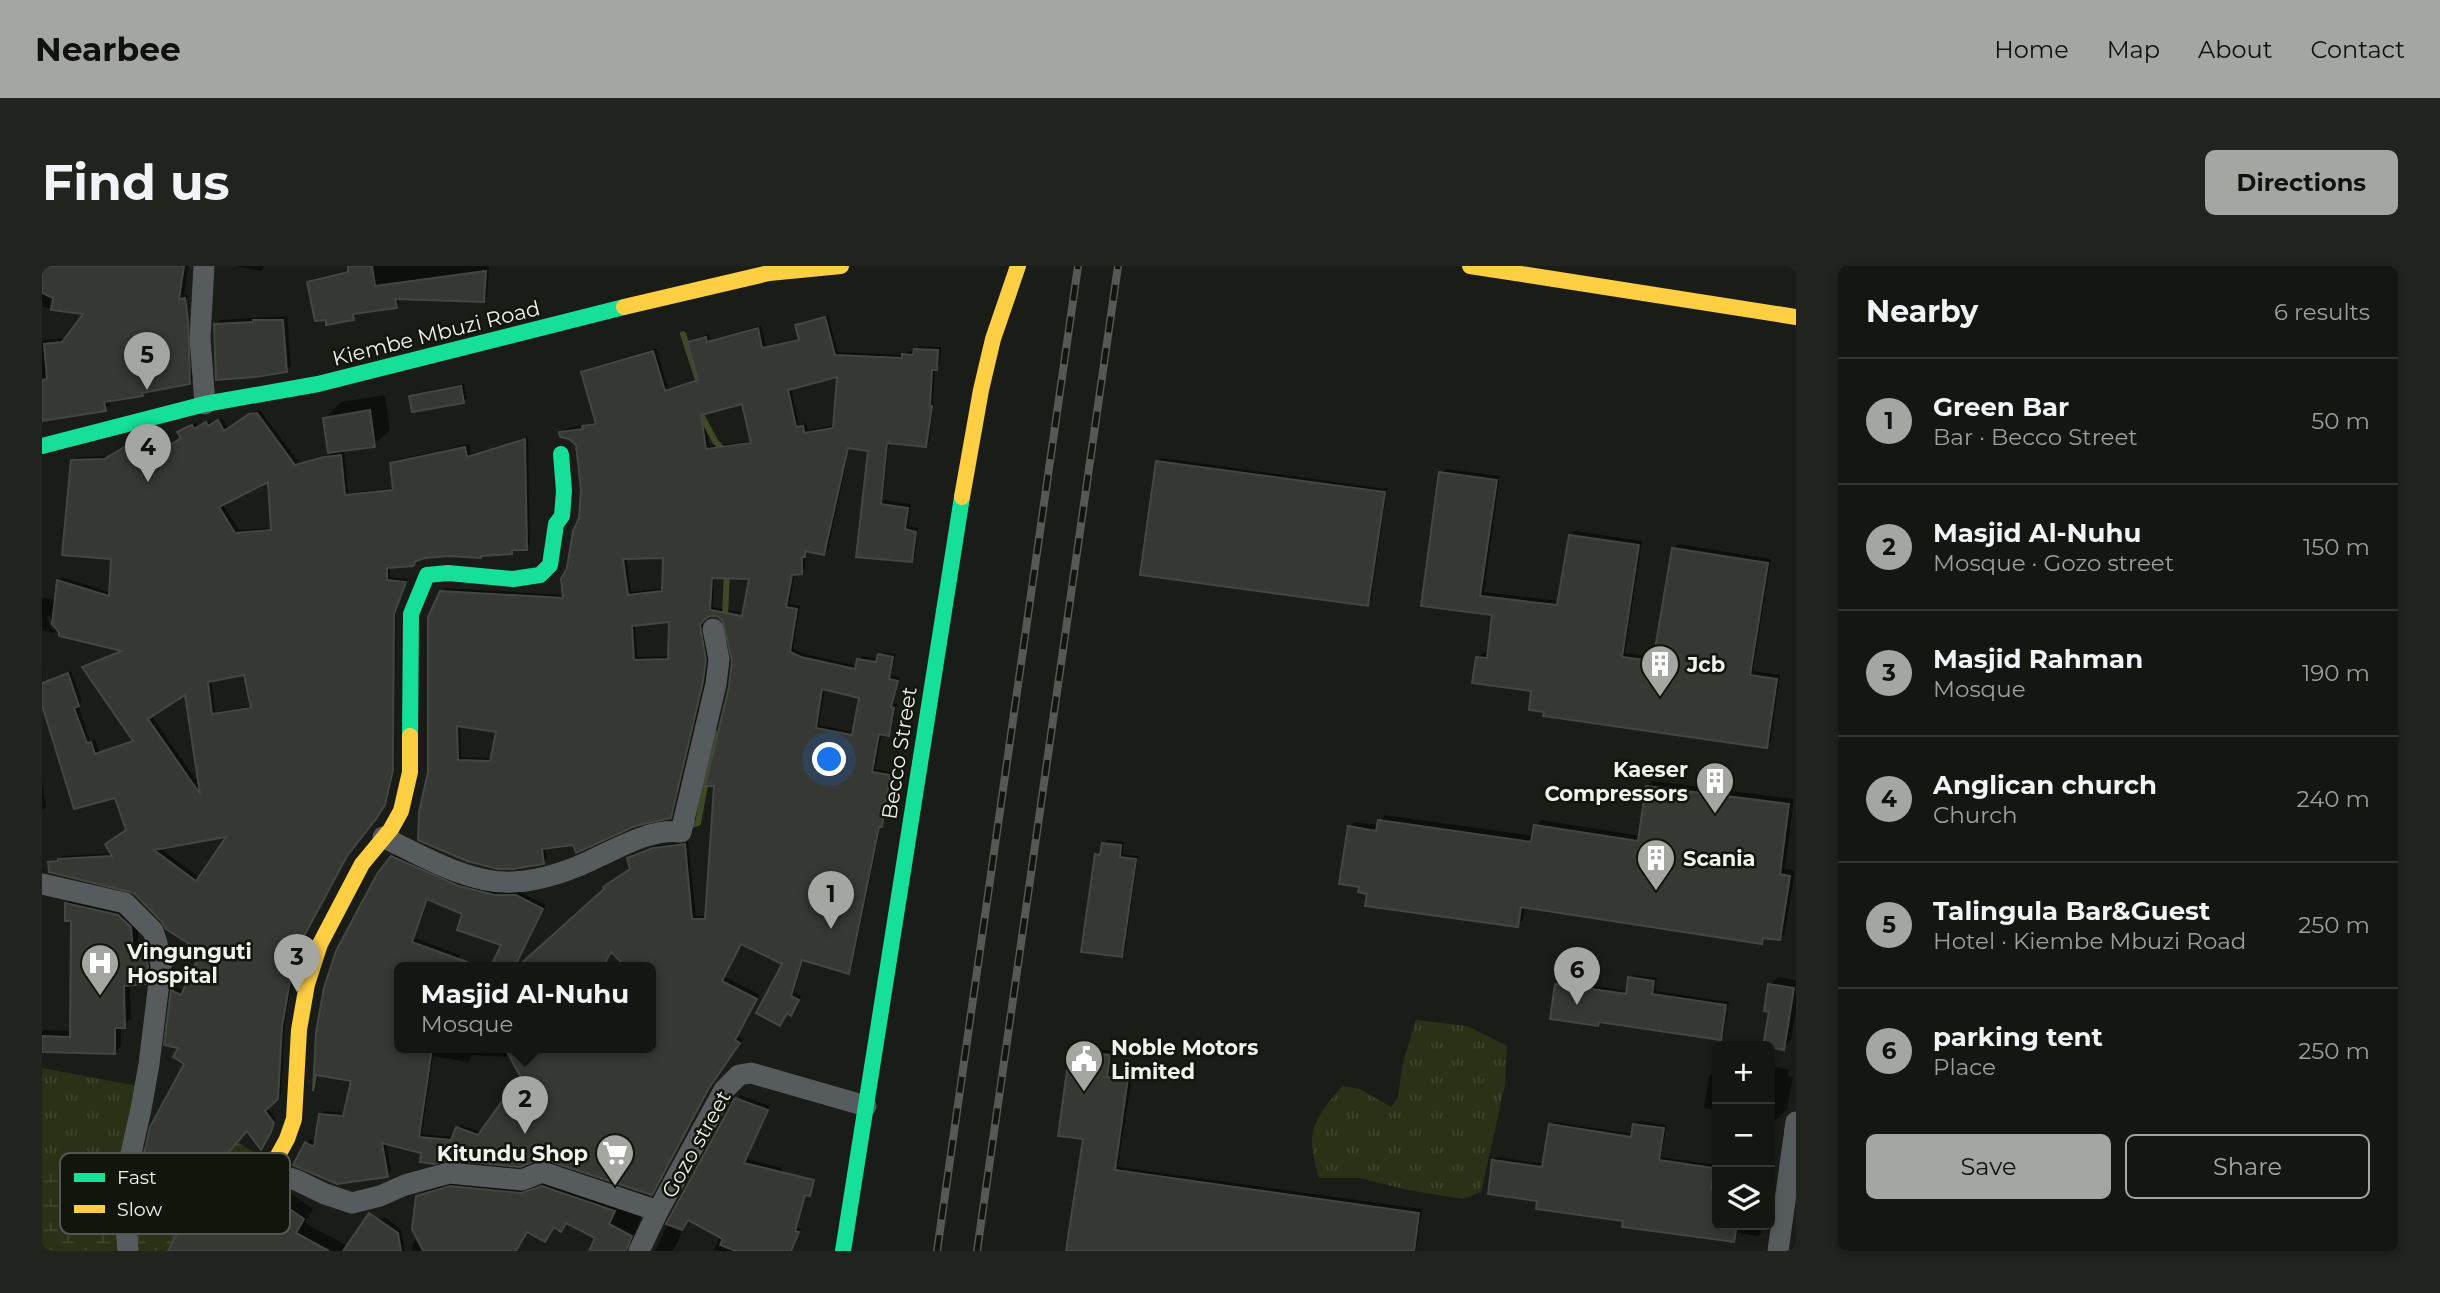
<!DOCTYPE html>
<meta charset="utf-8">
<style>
body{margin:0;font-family:Montserrat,sans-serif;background:#21231f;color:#f1f3f6}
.controls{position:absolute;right:21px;bottom:21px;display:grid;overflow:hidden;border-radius:10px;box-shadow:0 4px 10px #0003}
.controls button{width:63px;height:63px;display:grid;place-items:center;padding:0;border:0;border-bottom:2px solid #333531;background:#141611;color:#f1f3f6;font:35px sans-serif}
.you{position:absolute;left:788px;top:494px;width:24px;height:24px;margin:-18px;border:5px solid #fff;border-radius:50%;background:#1a73e8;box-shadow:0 0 0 10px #1a73e833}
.badge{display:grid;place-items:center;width:46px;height:46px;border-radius:50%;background:#a4a7a1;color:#111;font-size:23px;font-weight:700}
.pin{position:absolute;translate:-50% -58px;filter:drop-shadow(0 2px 4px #0008)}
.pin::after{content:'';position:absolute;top:37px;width:24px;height:21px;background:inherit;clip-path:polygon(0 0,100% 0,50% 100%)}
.popup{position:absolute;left:352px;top:696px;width:262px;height:91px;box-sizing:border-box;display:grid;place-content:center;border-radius:10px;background:#141611;filter:drop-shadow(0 2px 5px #0005);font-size:23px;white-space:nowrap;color:#9d9f9f}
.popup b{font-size:26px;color:#f1f3f6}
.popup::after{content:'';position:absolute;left:50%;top:100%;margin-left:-14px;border:14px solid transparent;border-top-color:#141611}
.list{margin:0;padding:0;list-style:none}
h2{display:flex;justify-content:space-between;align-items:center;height:91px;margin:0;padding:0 28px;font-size:30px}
h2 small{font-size:23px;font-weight:400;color:#9d9f9f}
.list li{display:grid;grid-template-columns:46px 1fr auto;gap:21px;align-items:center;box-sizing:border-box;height:126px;padding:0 28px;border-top:2px solid #333531}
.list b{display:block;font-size:26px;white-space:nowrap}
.list p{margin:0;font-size:23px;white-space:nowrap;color:#9d9f9f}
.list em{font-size:23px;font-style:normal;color:#9d9f9f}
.actions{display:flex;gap:14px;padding:21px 28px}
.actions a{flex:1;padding:16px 0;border:2px solid #a4a7a1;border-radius:10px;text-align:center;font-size:24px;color:#a4a7a1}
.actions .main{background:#a4a7a1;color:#111}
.icon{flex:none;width:38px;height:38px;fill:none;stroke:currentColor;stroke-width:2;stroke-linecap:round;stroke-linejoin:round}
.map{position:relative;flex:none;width:1754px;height:985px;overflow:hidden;border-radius:10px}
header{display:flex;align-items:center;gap:42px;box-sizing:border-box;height:98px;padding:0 35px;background:#a4a7a1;color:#111}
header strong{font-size:33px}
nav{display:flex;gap:38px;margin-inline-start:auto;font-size:24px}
.intro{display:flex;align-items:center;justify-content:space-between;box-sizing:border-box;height:168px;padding:0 42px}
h1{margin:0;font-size:49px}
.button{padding:18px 32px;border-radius:10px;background:#a4a7a1;color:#111;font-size:24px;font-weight:700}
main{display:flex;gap:42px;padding:0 42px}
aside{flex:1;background:#141611;border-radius:10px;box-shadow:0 4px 10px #0003}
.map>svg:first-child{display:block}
.grass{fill:url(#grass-tufts)}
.wetland{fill:url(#wetland-marsh)}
.shadow{fill:#0007;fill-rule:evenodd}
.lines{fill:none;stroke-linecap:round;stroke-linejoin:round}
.stream{stroke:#3e4a26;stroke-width:6}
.building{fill:#363833;stroke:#444642;stroke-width:2;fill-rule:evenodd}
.street{stroke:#565b5e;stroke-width:21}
.fast{stroke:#16e098;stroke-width:16}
.slow{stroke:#ffcf43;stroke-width:16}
.rail-casing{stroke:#545856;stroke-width:8}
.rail{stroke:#12150c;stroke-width:5;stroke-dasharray:16;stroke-linecap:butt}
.labels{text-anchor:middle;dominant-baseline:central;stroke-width:5;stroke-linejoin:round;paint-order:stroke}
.street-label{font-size:21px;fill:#eff2eb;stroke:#12150c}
.poi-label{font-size:21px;font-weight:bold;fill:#eff2eb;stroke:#12150c;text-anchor:start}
.key{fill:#12150c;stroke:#54574f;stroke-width:2}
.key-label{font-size:19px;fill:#eff2eb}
</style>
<header>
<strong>Nearbee</strong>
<nav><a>Home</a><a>Map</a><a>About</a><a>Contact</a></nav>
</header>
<div class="intro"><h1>Find us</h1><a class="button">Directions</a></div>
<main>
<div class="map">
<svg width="1754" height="985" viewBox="0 0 1754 985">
<defs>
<pattern id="grass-tufts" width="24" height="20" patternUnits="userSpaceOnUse" patternTransform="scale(1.75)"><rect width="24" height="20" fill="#293216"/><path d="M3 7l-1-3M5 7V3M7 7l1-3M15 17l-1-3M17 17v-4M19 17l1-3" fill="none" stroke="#3e462d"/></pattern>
<pattern id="wetland-marsh" width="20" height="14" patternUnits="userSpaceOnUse" patternTransform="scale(1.75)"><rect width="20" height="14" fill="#293216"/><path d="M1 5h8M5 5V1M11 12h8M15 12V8" fill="none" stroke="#3e462d"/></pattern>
</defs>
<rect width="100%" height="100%" fill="#1a1d17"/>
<!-- grass -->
<g class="grass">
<path d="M1374,754L1425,760L1465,780L1463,819L1439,926L1421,933L1366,924L1317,912H1277C1263,864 1270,857 1300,820L1318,823L1349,841L1356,831L1361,796Z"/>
<path d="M0,802L101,821L71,922L0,985Z"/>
</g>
<!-- wetland -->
<path class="wetland" d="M190,873L220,891L231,900L241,937L229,974L222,985H0V894Z"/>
<!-- shadow -->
<g class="shadow">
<path d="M0,0H146L142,29L146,28L130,103L153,108V111L148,117L104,124L100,129L67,133L68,138L63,144L0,154V74L25,72L44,46L0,41Z"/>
<path d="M193,0H223L219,5Z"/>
<path d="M308,0H447L445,31L441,34L357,32V37L354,40L314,45L315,49L311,52L267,17L271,13L308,4Z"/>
<path d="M786,49L796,86L862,89L866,85L873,86L877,80L899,81L898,99L893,102L891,137H892L887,176L884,180L847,176L841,234L869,238L866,260L876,262L873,291L869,294L816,289L828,184L808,180L786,284L782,287L766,284L763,289V303L759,307H753L747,338L758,340L751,383L763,388L816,400L820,390L837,393L841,386L854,388L849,409L858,411L851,438H855L850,464L846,468L840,467L833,503L850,506L843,555L839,559L810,702L807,706L762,693L752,726L759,730L752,744L749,747L746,746L738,758L742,698L700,676L683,711L718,729L696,770L701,773L671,816L613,923L504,892L381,885L344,876L349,905L345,909L296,916L264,877L268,873L274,877L279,849L282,845L303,847L311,813L276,808L273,820L276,766L351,591L355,587L457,626H478L504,639L473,702H450L461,678L423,647L387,632L372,672L418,689L414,700L357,702V782H609V702L570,685L560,702H476L590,603L587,592L591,588L616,579L646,576L654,650H665L692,394L685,359L675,349L664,351L661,354L667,389L664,411L632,547L628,551L592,558L532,577L503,581L505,593L501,596L387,506L400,326L403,322L522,329L539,253L541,224L535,178L519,166L523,163L555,156L541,107L545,103L614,82L626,123L657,112L647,76L650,73L667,68L668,74L719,59L724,80L758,72L755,60L759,56ZM797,109L793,159L766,164L764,157L757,159L749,121ZM701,136L711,175L667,180L662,146ZM622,290V322L589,326L584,291ZM672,311H709L702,347L671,341ZM629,354L627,390L595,391L593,358ZM783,422L819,431L812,466L777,459ZM418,458L456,465L450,492L419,491ZM430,789L470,791L480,810L440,866L419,859L412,871L380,868L391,790L426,796Z"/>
<path d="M245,50L249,100L244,104L174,58L178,54Z"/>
<path d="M422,118L425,132L421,135L369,130L373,127Z"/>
<path d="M343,129L348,164L332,179L302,183L306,227L353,222L350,198L353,194L427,178L429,188L486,171L488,278L484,282H474L470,286L383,290L348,300V311L366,313L354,343L353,499L346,533L338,547L308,584L264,667L251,710L243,756L239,828L225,841L234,853L219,882L205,862L145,797L139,781L124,778L131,724L134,721L142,725L159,691L134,682L152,678L87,623L8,597L21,590L71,587L86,564L74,530L0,438V402L1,416L29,405L40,435L36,439L48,475L53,473L57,486L92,473L42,402L82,384L19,369L15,364L12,367L0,364V332L14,333L17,315L20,311L69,327L71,292L31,195L34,191L67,190L95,174L98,179L106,175L113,188L140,172L141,163L151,158L154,157L156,160L168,154L170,158L180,152L187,163L212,145L218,144L257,197L288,188L283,152L299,136ZM227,214L231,262L197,264L180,237ZM8,350L13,364H10L5,351ZM203,406L210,440L173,446L169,414ZM144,426L159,521L109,449ZM188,569L158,612L116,581Z"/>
<path d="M1119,192L1345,223L1329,335L1326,339L1116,195Z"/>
<path d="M1404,203L1458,210L1442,326L1518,335L1528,270L1533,265L1600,275L1583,387L1614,391L1631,283L1636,278L1729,293L1711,405L1738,409L1729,475L1724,480L1504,444L1491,423L1436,392L1441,387L1447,388L1452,348L1381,338L1399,207Z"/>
<path d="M0,515L4,541L0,545Z"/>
<path d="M1611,515L1752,533L1743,603L1753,604L1743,667L1737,672L1725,671L1719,676L1483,640L1481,654L1475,659L1327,626L1308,561L1313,556L1337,559L1343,549L1492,570L1494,560L1499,554L1599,570L1605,521Z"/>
<path d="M1065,574L1082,576L1081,588L1096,590L1083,685L1080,689L1054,589L1061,586L1062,578Z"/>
<path d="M31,631L83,643L95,654L97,682L110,680V709L103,716L88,718L89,753L79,760V780L72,787L0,785V764L30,765L31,653L25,637Z"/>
<path d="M1591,709L1615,712L1613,725L1687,736L1682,768L1679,772L1560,754L1556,758L1510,752L1592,731L1593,728L1517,717L1518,715L1586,725L1588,712Z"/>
<path d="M1736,711L1754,714V744L1749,774L1742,782L1729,744L1728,719Z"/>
<path d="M1034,780L1071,785L1068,807L1090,809L1076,901L1380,943L1374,985H1027L1043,872L1030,784Z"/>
<path d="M1729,800L1744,803L1747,804L1746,810L1751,811L1745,843L1733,855L1728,854Z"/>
<path d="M1675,802V845L1662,842L1667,810Z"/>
<path d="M698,829L728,840L705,893L740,902L700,985H671L679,970L647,952L631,985H613L629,952Z"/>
<path d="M1597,855L1625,859L1619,891L1675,899V959H1721L1719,967L1716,970L1695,967L1691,975L1497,934L1451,894L1455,891L1502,898L1509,859L1513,856L1591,868L1593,858Z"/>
<path d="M220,907L271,943L263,957L315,985H128L140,963L97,934L107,924Z"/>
<path d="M413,917L484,924L505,917L600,949L587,982L589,985H550L555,971L525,956L486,964L474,985H370L371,977L374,973L379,976L376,930L380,926Z"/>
<path d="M342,951L359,963L363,985H337L339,955Z"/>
<path d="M746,959L759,963L750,985H733Z"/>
</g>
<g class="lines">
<!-- stream -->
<g class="stream">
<path d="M641,68L657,117L653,119"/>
<path d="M656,143L673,175L684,187"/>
<path d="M682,372L685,306"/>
<path d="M644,561L656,557L673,467"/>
</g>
</g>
<!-- building -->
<g class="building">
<path d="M0,0H142L137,33L143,32L146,55L148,118L100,127L101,130L62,136L64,145L0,155V114L5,113L2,78L20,76L41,48L9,44L11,32L0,27Z"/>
<path d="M306,0H330L333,20L444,5L442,36L353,33L355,42L311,48L312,54L284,59V54L273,55L265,16L306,6Z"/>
<path d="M783,51L793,89L860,92V88L871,89L872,83L896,84L895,104H890L888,140H890L884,181L845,177L839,238L866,242L863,263L874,266L870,296L814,291L826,185L806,182L782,289L763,285V291H760V308L750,309L744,341L755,343L748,386L759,391L813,403L815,393L834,396L836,388L851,391L847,413L856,415L849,441L852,442L847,470L837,468L830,506L848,509L840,561H837L807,708L760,694L749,730L757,734L749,750L745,747L738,760L714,747L740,698L699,678L680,715L715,733L693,774L698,777L667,822L610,929L504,894H495L478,901L408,894L392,898L378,896L379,887L340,877L346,911L295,918L251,899L263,876L272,881L277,848L301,850L309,815L274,809L271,825L274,766L282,722L294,685L335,608L349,590L417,620L453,629H474L501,643L472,702H448L459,679L415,664L420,648L385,633L370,676L436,700V702H357V782H390L377,871L409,874L414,861L436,869L478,810L463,782H609V702H585L569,686L560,702H474L562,623L561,621L588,603L585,592L611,582L643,578L650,653H663L672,520H663L687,421L690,395L681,355L675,350H668L662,354L658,359L664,394L661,416L629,552L593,560L534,587L531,579L500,583L502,598L471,603H456L425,595L376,574L377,546L386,506V351L398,325L521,332L519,313L525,302L531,265L537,252L539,224L534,179L527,173L518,171L517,166L541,163L540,160L554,158L539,106L611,85L623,125L656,114L645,76L664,71L665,76L716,62L720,82L757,74L753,59ZM795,111L791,162L762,167L761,160L754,161L746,124ZM700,138L709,177L664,183L659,149ZM621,292L620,325L586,329L581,293ZM670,312L707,313L700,350L668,344ZM627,356L626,393L592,394L590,360ZM780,423L817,432L810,469L774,462ZM415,460L454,466L448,495L416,494Z"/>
<path d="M211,54H241L245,106L213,111L174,114L172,58L211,56Z"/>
<path d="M419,120L422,137L370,146L367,130Z"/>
<path d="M328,144L333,181L286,187L281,152Z"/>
<path d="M215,147L253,199L282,191L299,189L303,229L351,224L348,197L423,181L425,191L483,173L485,284H470V288L439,290V292L407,290L383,292L374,295L371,300L345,302V314L364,316L352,348L351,504L343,539L334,553L305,590L261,672L248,715L240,761L236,833L223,845L232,857L229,866L219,884L205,865L182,891L98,906L108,861L142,798L131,791L136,782L122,779L129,724L139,729L156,692L131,683L152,681L124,663L120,656L92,627L7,606L6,596L16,595V593L70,590L63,578L84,564L73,532L32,543L0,439V417L26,407L37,440L32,442L45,477L49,476L53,488L91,475L40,401L80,385L17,370V366L10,358L15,314L67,330L69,293L20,289L29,194L62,193L91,176L94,181L102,177L109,191L139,172L135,166L145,161L150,159L152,163L164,156L166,160L176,154L182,165L207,148ZM226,216L229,264L193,267L177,241ZM202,409L209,442L170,448L166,416ZM143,429L158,528L106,453ZM184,571L154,615L112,584Z"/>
<path d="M1114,195L1343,226L1326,340L1098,309Z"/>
<path d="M1397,206L1455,214L1438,330L1515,339L1527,269L1597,279L1580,391L1611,395L1630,282L1726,297L1708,409L1735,413L1725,482L1501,450L1502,446L1487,444L1489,425L1430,417L1434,391L1445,392L1450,349L1379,340Z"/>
<path d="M1604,520L1747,538L1738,608L1748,610L1738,674L1721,672L1720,678L1479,641L1476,661L1323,640L1325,628L1316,626L1317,621L1297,618L1306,560L1334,565L1336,554L1489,576L1492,559L1596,575Z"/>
<path d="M1060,577L1079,579L1078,591L1094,593L1080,691L1039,686L1053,588L1058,589Z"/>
<path d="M23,637L76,649L89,661L91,688L103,686L106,700L104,718L82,720L83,762H73V788L0,786V770L28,771L29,655H23Z"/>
<path d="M1586,711L1612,715L1610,728L1684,739L1679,774L1557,756L1556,760L1508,753L1513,718L1584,728Z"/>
<path d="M1726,718L1752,722L1742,784L1721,780L1727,746L1722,745Z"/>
<path d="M1028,783L1068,789L1065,811L1086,812L1073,904L1377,947L1372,985H1024L1041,873L1016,870Z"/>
<path d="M693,832L726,844L702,897L772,914L768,930L763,929L753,965L757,966L749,985H694L678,979L681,973L646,954L640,964L624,958Z"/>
<path d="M1507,858L1589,871L1591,858L1622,862L1617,894L1672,902L1669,923L1675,924V959H1695L1692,976L1580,961L1581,955L1494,943L1495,935L1446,928L1450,894L1500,901Z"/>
<path d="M188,916L210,917L262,953L254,967L287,985H126L137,964L97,961L95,934Z"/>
<path d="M408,920L479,927L500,920L573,945L567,958L590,970L584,985H547L553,972L524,957L519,966L512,961L503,976L485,966L474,985H381L370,963L374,930Z"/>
<path d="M327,947L356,967L359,985H301Z"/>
</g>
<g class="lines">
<!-- street -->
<g class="street">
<path d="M162,0L158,72L163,138"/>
<path d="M341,571C378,589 429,619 471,616C500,615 533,603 558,590C582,579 612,562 639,566L674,418L677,393L671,363"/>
<path d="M0,618L83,637L111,665L115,677L119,700L107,798L99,843L81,923L86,985"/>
<path d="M81,923L187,903L222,904L254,914L283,928L310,937L338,930L363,919L407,907L480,914L500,906L616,945L682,824L697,809L709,807L824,840"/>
<path d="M597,985L616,945"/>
<path d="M1736,985L1754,856"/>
</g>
<!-- fast -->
<g class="fast">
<path d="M0,180L163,138L276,118L582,41"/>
<path d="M368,470L369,348L385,309L406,307L471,313L498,309L508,299L514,258L520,250L522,225L519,188"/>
<path d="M801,985L920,231"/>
</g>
<!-- slow -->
<g class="slow">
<path d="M1428,0L1754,51"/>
<path d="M582,41L727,7L799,0"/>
<path d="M920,231L939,124L951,73L976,0"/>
<path d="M224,905L228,904L245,873L252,853L257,764L265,718L278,678L320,598L349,563L359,545L368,506V470"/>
</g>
<defs>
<g id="rail">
<path d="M895,985L1036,0"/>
<path d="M935,985L1076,0"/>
</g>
</defs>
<!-- rail casing -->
<use href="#rail" class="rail-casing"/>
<!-- rail -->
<use href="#rail" class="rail"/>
</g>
<!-- icons -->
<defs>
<symbol id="building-pin" viewBox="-11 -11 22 30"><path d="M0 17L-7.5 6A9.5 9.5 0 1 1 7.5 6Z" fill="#a4a7a1" stroke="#12150c"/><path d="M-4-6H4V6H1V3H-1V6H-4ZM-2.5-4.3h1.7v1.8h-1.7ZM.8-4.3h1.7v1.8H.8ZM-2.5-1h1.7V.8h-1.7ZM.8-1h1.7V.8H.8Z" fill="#fff"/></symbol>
<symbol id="hospital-pin" viewBox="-11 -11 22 30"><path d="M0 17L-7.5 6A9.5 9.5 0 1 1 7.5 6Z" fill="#a4a7a1" stroke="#12150c"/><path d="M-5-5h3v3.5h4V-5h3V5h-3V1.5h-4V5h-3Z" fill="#fff"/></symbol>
<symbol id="civic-pin" viewBox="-11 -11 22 30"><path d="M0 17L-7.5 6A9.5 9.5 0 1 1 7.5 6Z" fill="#a4a7a1" stroke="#12150c"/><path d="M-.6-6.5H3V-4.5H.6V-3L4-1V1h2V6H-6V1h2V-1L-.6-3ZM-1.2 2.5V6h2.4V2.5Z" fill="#fff"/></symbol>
<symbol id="supermarket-pin" viewBox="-11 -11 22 30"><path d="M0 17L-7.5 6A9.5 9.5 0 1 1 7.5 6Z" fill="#a4a7a1" stroke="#12150c"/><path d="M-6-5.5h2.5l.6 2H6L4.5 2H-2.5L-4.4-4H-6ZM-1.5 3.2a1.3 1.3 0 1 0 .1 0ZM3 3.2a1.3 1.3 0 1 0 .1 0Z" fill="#fff"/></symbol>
</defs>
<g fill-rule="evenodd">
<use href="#building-pin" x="1596" y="376" width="44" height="60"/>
<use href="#building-pin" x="1651" y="493" width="44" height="60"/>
<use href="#building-pin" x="1592" y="570" width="44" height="60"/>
<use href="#hospital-pin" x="36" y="675" width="44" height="60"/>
<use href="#civic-pin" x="1020" y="771" width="44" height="60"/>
<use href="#supermarket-pin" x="551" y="865" width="44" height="60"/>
</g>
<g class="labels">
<!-- street labels -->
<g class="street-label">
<text transform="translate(394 67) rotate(-14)">Kiembe Mbuzi Road</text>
<text transform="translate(857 487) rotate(-81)">Becco Street</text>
<text transform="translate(654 878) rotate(-61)">Gozo street</text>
</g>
<!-- poi labels -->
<g class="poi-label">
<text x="1645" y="398">Jcb</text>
<text x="1646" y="503" text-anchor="end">Kaeser<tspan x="1646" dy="24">Compressors</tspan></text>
<text x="1641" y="592">Scania</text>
<text x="85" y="685">Vingunguti<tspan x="85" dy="24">Hospital</tspan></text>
<text x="1069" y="781">Noble Motors<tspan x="1069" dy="24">Limited</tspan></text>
<text x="546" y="887" text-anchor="end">Kitundu Shop</text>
</g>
</g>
<!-- legend -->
<rect x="18" y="887" width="230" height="81" rx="10" class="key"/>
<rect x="32" y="907" width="31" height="9" fill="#16e098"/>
<rect x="32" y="939" width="31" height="8" fill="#ffcf43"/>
<g class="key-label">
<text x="75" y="918">Fast</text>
<text x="75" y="950">Slow</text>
</g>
</svg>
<div class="controls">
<button>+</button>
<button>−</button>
<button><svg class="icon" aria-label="layers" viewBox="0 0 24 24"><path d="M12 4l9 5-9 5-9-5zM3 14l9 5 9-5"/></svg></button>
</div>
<div class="you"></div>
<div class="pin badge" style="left:789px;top:663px">1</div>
<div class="pin badge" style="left:483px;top:868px">2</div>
<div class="popup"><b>Masjid Al-Nuhu</b>Mosque</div>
<div class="pin badge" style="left:255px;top:726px">3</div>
<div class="pin badge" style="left:106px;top:216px">4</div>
<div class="pin badge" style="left:105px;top:124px">5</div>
<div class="pin badge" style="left:1535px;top:739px">6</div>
</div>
<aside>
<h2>Nearby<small>6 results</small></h2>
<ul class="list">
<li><span class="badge">1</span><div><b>Green Bar</b><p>Bar · Becco Street</p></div><em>50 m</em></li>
<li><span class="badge">2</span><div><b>Masjid Al-Nuhu</b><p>Mosque · Gozo street</p></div><em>150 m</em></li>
<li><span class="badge">3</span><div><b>Masjid Rahman</b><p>Mosque</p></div><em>190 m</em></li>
<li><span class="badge">4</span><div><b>Anglican church</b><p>Church</p></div><em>240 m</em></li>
<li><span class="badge">5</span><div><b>Talingula Bar&amp;Guest</b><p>Hotel · Kiembe Mbuzi Road</p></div><em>250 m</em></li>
<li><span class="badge">6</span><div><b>parking tent</b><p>Place</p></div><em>250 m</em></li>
</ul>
<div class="actions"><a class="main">Save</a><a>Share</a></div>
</aside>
</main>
